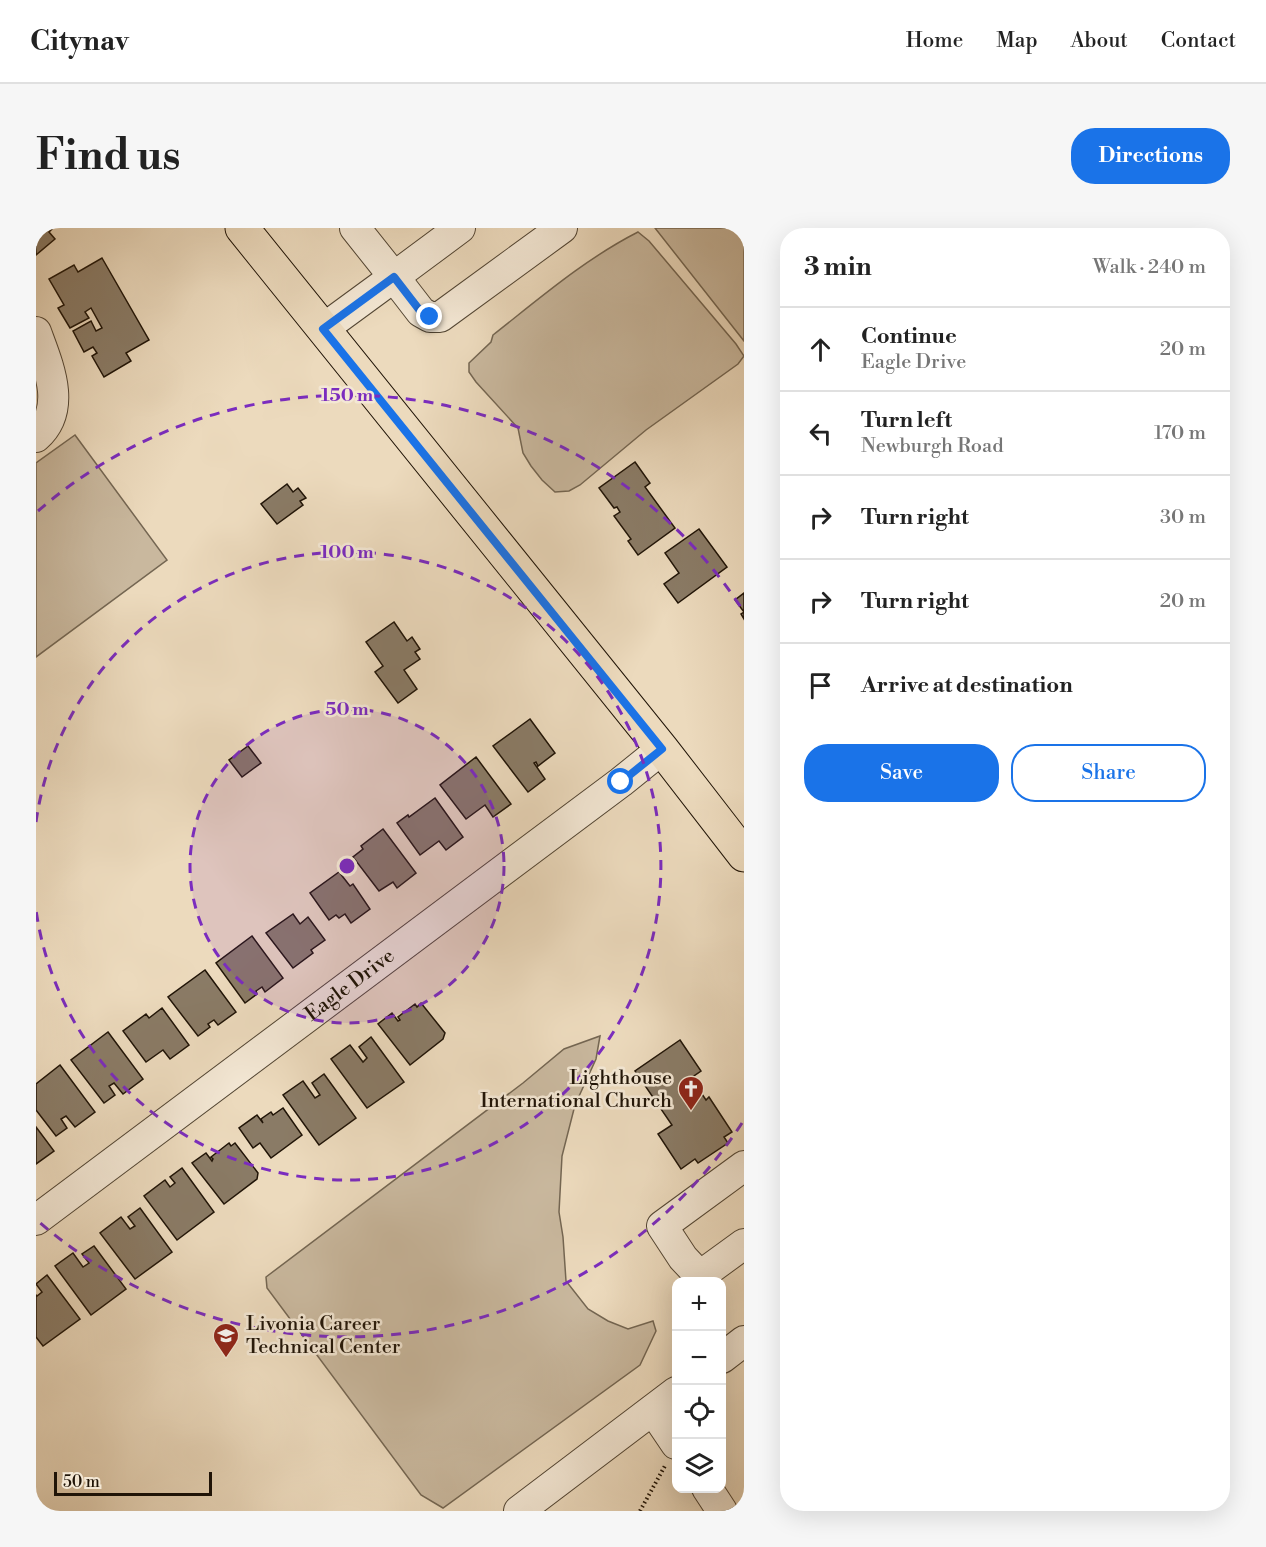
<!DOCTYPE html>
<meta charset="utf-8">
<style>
body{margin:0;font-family:"Libre Bodoni",serif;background:#f6f6f6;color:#222}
.controls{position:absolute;right:18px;bottom:18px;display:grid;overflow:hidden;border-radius:12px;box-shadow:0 6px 24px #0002}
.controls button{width:54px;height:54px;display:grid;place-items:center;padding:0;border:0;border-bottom:2px solid #e0e0e0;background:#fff;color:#222;font:30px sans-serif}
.scale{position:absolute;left:18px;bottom:15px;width:158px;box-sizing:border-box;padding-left:6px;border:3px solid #201407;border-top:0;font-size:16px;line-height:21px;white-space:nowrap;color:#201407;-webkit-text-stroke:4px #f3e7d4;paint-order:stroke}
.stop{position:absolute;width:18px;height:18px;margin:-14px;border:4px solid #1a73e8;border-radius:50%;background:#fff}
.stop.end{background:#1a73e8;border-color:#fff;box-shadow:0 2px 6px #0008}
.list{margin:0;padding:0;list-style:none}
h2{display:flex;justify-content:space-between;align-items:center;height:78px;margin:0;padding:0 24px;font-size:26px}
h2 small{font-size:20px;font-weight:400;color:#767676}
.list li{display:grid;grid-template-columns:39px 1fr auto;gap:18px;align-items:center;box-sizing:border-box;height:84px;padding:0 24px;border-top:2px solid #e0e0e0}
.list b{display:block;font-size:22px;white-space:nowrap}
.list p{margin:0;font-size:20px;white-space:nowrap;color:#767676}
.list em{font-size:20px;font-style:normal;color:#767676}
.actions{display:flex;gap:12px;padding:18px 24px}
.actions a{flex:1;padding:14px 0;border:2px solid #1a73e8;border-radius:24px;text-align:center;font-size:21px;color:#1a73e8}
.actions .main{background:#1a73e8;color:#fff}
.icon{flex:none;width:33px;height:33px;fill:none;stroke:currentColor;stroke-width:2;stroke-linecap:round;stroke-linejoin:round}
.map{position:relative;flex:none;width:708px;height:1283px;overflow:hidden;border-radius:24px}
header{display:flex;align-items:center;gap:36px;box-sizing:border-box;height:84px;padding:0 30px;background:#fff;border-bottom:2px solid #e0e0e0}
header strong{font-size:28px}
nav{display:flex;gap:33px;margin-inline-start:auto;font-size:21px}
.intro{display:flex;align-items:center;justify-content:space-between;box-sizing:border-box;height:144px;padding:0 36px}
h1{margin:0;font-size:42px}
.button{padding:15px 27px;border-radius:24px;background:#1a73e8;color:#fff;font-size:21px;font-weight:700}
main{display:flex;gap:36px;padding:0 36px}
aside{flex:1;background:#fff;border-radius:24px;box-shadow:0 6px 24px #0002}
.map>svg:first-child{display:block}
.green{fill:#c9b89e;stroke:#746652;stroke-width:1.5}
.building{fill:#8a7b66;stroke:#201407;stroke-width:1.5}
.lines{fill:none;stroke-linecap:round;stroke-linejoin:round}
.minor-casing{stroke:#534634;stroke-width:32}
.major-casing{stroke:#201407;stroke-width:35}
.path{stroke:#201407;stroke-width:4;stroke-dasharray:1.5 3;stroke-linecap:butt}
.minor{stroke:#f3e7d4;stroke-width:30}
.major{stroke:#ecdabd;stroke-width:33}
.route{stroke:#1a73e8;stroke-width:8}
.ring{fill:none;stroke:#7b2cbf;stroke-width:3;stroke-dasharray:10 8}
.labels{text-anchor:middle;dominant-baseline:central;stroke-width:5;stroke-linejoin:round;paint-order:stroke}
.street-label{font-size:20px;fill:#201407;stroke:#f3e7d4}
.poi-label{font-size:20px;fill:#201407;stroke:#f3e7d4;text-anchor:end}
.centre{fill:#7b2cbf;stroke:#f3e7d4;stroke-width:3}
.ring-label{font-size:18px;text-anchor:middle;font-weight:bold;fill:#7b2cbf;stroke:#f3e7d4;stroke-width:5;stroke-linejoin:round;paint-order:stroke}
</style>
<header>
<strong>Citynav</strong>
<nav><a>Home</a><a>Map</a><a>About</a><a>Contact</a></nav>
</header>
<div class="intro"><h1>Find us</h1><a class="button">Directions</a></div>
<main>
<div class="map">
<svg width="708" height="1283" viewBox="0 0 708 1283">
<rect width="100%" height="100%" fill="#ecdabd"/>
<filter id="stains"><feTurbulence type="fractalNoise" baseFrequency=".00333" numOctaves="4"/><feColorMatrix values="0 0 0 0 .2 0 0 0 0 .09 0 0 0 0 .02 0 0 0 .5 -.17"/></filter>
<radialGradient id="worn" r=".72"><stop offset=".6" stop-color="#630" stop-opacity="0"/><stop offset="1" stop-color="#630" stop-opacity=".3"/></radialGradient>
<!-- green -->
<g class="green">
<path d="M619,0H708V113Z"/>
<path d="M602,4L613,13L700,116L708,128L702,136L610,202L544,257L533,263L519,264L506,252L495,238L487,225L482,200L440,154L433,144V135L455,114L457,107C504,70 549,31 602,4Z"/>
<path d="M39,207L131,332L0,429V235Z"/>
<path d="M564,808L560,831L539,877L526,928L523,984L527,1009L530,1053L552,1081L572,1093L592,1101L617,1093L620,1103L604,1137L407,1280L385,1267L231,1060L230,1049L487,855L528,821Z"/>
</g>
<!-- building -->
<g class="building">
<path d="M0,0H17L13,4L19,11L0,27Z"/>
<path d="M66,30L113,112L90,125L95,133L68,149L56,128L61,125L57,119L48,124L37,103L55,93L60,103L66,100L55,80L49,84L53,90L34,100L22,80L28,77L13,51L38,37L42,44Z"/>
<path d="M599,234L614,255L609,259L639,300L602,327L592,313L595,311L578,288L584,284L581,279L578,280L563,260Z"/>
<path d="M251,256L257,264L262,260L270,270L264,273L267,277L241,296L225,276Z"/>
<path d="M663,301L691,339L642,375L628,356L643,345L629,325Z"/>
<path d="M708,365V391L705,386L708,384L699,372Z"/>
<path d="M358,394L371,413L376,409L384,421L379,424L384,431L368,442L381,461L362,475L339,444L347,438L330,414Z"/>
<path d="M494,491L519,525L502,538L500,534L498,535L509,551L492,564L457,518Z"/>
<path d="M212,518L225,535L206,549L193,532Z"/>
<path d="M440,529L475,576L457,589L449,577L430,591L404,557Z"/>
<path d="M399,570L427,609L410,622L403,613L384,627L361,595L372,587L373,589Z"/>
<path d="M347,601L380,645L361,660L357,654L343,663L317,629L327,621L325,618Z"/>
<path d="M303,644L314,658L317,656L334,681L315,695L309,686L303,690L300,687L293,692L274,665Z"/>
<path d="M257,686L264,696L272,689L289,712L275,722L277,725L257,740L230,705Z"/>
<path d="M216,708L247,750L229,764L226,759L220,763L221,766L209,775L180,735Z"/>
<path d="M169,742L200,784L182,797L178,792L172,796L174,799L162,808L132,769Z"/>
<path d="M385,775L409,805L407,811L374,837L342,796L356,785L362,793L364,792L362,789L379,776L381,779Z"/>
<path d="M126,780L153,817L134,831L127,822L110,834L87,803L110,786L113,790Z"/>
<path d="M72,804L107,851L87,866L78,855L73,858L79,867L68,875L35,832Z"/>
<path d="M335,809L368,854L331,880L295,831L314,817L327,834L331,830L323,819Z"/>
<path d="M644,812L665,843L655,850L670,872L673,869L696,904L688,909L692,915L662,935L659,931L645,941L622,906L636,897L599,843Z"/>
<path d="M24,837L59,884L39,899L30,888L25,891L31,900L20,908L0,882V856Z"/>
<path d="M288,846L320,890L283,917L247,867L267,853L279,870L284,867L276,855Z"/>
<path d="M247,880L266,907L235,930L224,915L217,920L203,900L221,887L227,895L225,891L235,884L237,887Z"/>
<path d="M0,899L18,923L0,936Z"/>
<path d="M193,915L195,918L199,915L222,945L221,951L188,976L156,935L170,925L176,933L177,931L175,929Z"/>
<path d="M146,940L178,984L141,1012L108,968L129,952L134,959L139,955L134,949Z"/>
<path d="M104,980L136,1024L99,1051L64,1005L85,989L94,1001L99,998L92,989Z"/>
<path d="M58,1018L90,1061L55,1087L19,1038L37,1025L47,1039L53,1035L46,1026Z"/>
<path d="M11,1047L44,1091L7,1118L0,1109V1067L1,1068L6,1064L0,1056Z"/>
</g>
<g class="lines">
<defs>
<g id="minor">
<path d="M319,0L358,49L424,0"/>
<path d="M287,101L358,49L385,84L394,89H404L526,0"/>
<path d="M0,104C12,137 32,181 0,209"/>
<path d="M708,938L626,998L647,1030L664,1048L708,1016"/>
<path id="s1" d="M0,992L585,554L626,521"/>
<path d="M686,1130L708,1113"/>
<path d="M617,1182L640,1216"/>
<path d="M671,1260L686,1283"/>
<path d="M483,1283L640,1164"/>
</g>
<path id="major" d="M206,0L626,521L708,627"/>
</defs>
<!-- minor casing -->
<use href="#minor" class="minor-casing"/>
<!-- major casing -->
<use href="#major" class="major-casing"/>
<!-- path -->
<path class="path" d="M604,1283L630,1236"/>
<!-- minor -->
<use href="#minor" class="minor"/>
<!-- major -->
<use href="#major" class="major"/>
</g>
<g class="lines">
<!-- route -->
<path class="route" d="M394,89L385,84L358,49L287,101L626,521L585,554"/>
</g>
<!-- distance rings -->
<circle cx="311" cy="638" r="157" fill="#7b2cbf" fill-opacity=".12"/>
<g class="ring">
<circle cx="311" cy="638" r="157"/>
<path d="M0 594A314 314 0 1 1 0 682"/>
<path d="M706 895A471 471 0 0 1 2 993M2 283A471 471 0 0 1 706 381"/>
</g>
<!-- icons -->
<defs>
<symbol id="church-pin" viewBox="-11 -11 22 30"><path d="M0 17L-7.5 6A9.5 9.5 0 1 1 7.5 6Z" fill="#8f2418" stroke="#f3e7d4"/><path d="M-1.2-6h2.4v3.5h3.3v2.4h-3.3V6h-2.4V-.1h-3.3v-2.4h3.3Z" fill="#fff"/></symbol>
<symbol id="school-pin" viewBox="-11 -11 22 30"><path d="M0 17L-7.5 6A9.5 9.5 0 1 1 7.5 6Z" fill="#8f2418" stroke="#f3e7d4"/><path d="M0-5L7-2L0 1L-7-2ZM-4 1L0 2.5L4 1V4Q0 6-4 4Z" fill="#fff"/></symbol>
</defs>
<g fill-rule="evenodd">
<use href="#church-pin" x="640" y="846" width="30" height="40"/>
<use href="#school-pin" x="175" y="1093" width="30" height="40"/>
</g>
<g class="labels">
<!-- street labels -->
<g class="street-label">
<text stroke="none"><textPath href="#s1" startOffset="392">Eagle Drive</textPath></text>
</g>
<!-- poi labels -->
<g class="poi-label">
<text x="636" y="850">Lighthouse<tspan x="636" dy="23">International Church</tspan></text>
<text x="210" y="1096" text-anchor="start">Livonia Career<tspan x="210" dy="23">Technical Center</tspan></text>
</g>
</g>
<circle cx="311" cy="638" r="9" class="centre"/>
<g class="ring-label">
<text x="311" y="173">150 m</text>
<text x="311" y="330">100 m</text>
<text x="311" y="487">50 m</text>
</g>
<rect width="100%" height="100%" filter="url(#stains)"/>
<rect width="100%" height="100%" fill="url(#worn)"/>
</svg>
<div class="controls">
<button>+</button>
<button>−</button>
<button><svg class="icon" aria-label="locate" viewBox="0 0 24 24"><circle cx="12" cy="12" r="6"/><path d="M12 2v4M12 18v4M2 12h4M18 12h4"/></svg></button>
<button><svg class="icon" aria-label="layers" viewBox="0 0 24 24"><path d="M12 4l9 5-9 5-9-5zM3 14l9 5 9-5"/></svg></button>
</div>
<div class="scale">50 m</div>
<div class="stop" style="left:585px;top:554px"></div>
<div class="stop end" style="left:394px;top:89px"></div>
</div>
<aside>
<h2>3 min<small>Walk · 240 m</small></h2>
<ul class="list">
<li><svg class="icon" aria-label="ahead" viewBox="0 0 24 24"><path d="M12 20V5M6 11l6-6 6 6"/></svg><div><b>Continue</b><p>Eagle Drive</p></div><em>20 m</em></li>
<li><svg class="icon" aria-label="left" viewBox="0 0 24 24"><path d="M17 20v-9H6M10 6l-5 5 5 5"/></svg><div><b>Turn left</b><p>Newburgh Road</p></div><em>170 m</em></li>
<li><svg class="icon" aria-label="right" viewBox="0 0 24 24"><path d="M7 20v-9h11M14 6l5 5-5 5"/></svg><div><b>Turn right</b></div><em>30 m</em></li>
<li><svg class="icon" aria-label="right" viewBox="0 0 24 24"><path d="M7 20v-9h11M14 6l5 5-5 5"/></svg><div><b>Turn right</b></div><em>20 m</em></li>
<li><svg class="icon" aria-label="arrive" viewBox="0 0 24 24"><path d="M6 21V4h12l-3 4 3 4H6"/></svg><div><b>Arrive at destination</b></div></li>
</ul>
<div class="actions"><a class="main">Save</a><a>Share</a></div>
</aside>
</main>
